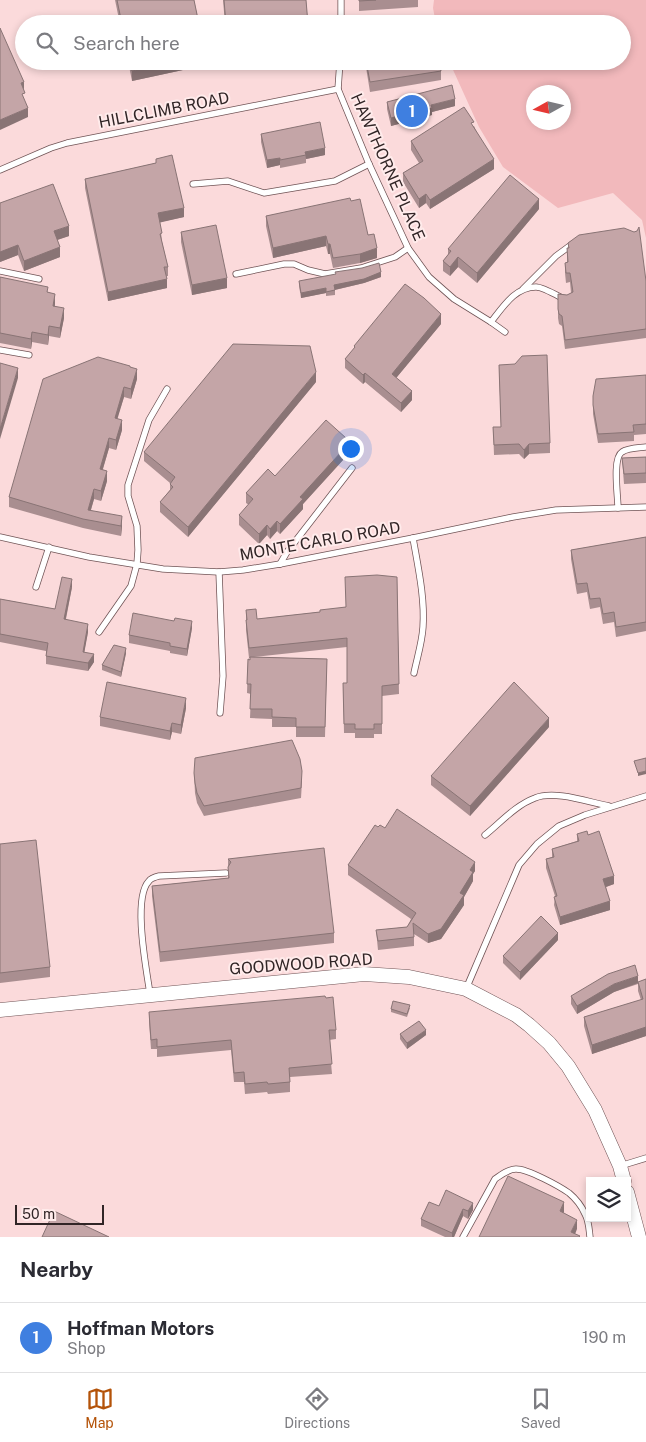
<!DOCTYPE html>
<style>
body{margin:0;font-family:"Public Sans",sans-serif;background:#f7f7f7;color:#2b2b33}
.controls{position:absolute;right:15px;bottom:15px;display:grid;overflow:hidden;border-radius:0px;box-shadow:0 2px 8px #0003}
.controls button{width:45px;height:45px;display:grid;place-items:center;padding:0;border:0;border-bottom:1px solid #e1e1e2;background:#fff;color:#2b2b33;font:25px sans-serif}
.compass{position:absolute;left:526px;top:85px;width:45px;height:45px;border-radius:50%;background:#fff;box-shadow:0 2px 8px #0003;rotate:262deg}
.scale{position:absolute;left:15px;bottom:12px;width:89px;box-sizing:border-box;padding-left:5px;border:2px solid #312526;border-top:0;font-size:14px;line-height:18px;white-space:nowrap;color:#312526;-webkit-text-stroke:4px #ffebeb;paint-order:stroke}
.you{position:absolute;left:350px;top:448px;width:18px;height:18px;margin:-12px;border:4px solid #fff;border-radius:50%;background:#1a73e8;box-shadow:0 0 0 8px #1a73e833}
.badge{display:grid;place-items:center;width:32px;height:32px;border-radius:50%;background:#b45309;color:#fff;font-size:16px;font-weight:700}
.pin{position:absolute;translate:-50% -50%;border:2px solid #fff;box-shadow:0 1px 5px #0006}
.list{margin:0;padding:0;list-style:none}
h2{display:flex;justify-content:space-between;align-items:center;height:65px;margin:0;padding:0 20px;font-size:21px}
h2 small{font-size:16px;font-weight:400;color:#7c7c81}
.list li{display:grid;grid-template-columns:32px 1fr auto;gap:15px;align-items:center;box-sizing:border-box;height:70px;padding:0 20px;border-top:1px solid #e1e1e2}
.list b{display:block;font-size:19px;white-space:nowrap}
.list p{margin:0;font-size:16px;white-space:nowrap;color:#7c7c81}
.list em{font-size:16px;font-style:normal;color:#7c7c81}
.icon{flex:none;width:28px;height:28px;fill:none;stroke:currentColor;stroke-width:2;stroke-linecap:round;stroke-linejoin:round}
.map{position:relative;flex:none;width:646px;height:1237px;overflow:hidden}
.search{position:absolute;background:#fff;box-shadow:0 2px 8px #0003;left:15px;right:15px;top:15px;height:55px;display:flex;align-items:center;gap:12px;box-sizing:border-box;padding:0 18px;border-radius:28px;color:#7c7c81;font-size:19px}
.sheet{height:135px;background:#fff}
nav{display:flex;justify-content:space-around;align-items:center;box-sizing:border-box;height:70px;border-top:1px solid #e1e1e2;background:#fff;font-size:14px;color:#7c7c81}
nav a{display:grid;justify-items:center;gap:2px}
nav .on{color:#b45309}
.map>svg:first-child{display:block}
.green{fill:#f2b9bc;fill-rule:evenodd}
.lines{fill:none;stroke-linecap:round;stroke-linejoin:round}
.service-casing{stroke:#705456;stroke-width:7}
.tertiary-casing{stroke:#705456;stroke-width:15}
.service{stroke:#fff;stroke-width:5.5}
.tertiary{stroke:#fff;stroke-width:14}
.wall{fill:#a98e90}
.shaded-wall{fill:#897475}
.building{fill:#c4a5a7;stroke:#897475}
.labels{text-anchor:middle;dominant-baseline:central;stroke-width:4;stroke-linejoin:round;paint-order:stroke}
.street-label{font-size:16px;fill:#312526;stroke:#ffebeb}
</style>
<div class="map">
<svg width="646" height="1237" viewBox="0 0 646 1237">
<rect width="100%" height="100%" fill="#fbdadb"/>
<!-- green -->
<path class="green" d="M434,0H646V238L642,220L613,193L558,208L503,167L479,127L449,61H622V24H436L433,8ZM534,92H564V122H534Z"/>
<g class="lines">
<defs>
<g id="service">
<path d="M341,0V24"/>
<path d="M340,61L338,89L369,164L408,248L429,277L454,299L491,322L505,332"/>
<path d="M0,170L51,148L67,143L338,89"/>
<path d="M193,184L228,181L264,193L335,181L369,164"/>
<path d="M0,271L39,279"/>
<path d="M236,274L284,264H294L308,270L325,274L361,268L395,257L408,248"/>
<path d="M523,289L556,256L571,245"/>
<path d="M491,322C503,307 515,287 536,287C543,287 558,296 564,299"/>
<path d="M0,350L29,355"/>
<path d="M618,508C618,496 612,458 622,452C628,448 639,448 646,447"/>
<path d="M0,537L89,557L163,569L219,572L243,570L280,564L413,538L513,517L556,510L646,507"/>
<path d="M413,538C418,567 425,598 423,627C422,643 417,658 414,673"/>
<path d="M280,564L287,552L352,468"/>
<path d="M219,572L223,676L220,713"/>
<path d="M36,587L49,547"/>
<path d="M99,632L131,586L137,564L138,550L137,526L128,496V485L149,420L167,389"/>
<path d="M485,835C501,822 516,805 535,798C555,790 588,802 609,806"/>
<path d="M466,989L519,865L537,844L559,826L585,815L646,796"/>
<path d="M150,994C147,972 132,898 149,881C151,878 155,877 159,876L226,873"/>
<path d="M620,1166L646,1158"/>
<path d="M463,1237L495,1179C501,1175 508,1169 516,1169C528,1169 559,1186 569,1193C575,1198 582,1207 585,1214C589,1221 589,1229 590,1237"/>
</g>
<g id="tertiary">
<path d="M0,1010L364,974L409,977L466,989L516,1015L529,1025L549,1043L568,1066L595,1110L620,1166L624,1181"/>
<path d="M627,1192L639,1237"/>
</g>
</defs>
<!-- service casing -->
<use href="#service" class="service-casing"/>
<!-- tertiary casing -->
<use href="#tertiary" class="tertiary-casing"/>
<!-- service -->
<use href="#service" class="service"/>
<!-- tertiary -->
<use href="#tertiary" class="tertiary"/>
</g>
<!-- wall -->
<g class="wall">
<path d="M115,0H194L199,24H120Z"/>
<path d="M223,0H306L308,24H225Z"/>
<path d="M359,0H418V7L359,11Z"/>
<path d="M128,61H206V65L132,81Z"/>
<path d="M227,61H297L228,67Z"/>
<path d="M365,61H439L441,71V80L370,92Z"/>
<path d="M387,102L455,106L432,112V115L391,126L387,109Z"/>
<path d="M474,126L494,169L430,209L426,203L419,208L403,182V173L419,163L411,150V141Z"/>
<path d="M261,134L325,155L306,159V163L280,168V165L267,168L261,142Z"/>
<path d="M156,159L184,217L160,222L162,242L168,267V276H166L167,288L108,301L85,188V179L156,163Z"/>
<path d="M351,201L368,235L377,258L360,263L333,268L330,254H328L326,246L273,258L266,226V216Z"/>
<path d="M0,203L69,236L57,240L60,257L24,271L18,255L0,262Z"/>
<path d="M539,209L477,283L458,267L450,276L443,271V261L448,255V249Z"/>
<path d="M181,232L227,288L192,295L181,242Z"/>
<path d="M568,243L646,281V338L565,349L562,326L559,324L558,318V294L567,295L571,293L570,282L566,283L565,273V263H567V248H568Z"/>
<path d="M0,277L48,292L55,304V306L64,318L60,338L49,336L48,345L32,342L31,349L0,343Z"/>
<path d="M381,277L364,283L335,290V295L326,296V293L301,298L299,286V281Z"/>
<path d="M441,324L396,378L412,400L401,412L365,382L363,384L345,368V359L354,349V346Z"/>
<path d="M499,365L550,443V453L529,454L524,459L519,454L494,455L493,427H501Z"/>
<path d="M130,367L137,379L131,399L124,397L117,418L122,430L116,450L109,448L103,469L107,481L101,501L94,499L91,510L122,526L121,536L83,528L9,507V497Z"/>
<path d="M646,375V434L634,435V441L598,443L593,414V396Z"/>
<path d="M316,382L188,537L160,512V502L170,490V483L144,461V452Z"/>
<path d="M346,448L343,451V460L303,504V509L280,534L277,531L270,539L267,535L259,544L239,525V515L249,505L246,503V493L275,476Z"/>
<path d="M646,457V483L624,484L622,458Z"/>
<path d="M646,537V631L616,637L614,622L603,624L600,607L590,609L587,592L577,594L571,559V550Z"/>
<path d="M397,577L399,694L382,696V734H374V738H355V733H344L343,683H347V647L254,657L327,659L325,737H296V727H272V719L250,718L251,694L247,693L248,659L250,660V658H249L246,630V610L257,619L320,612L346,607Z"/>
<path d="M72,587L66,619L88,632L84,652L94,662L88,671L46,664V651L0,642V599L55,609Z"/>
<path d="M174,621L192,628L187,656L170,653V651L129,643V635Z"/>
<path d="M126,653L121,677L102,670V665Z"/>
<path d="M186,708L181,734L172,732L170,740L100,726V717Z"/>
<path d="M549,727L470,816L431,785V776Z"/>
<path d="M194,773L302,781L301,798L204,816L197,803L195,793Z"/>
<path d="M378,827L385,828L475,871L473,874V881L464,897V905L441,939L428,943L414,934V946L378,950L376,930L407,927L411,919L348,875V865Z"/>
<path d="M577,834L588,835L614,884L606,887L610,910L560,925L554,905L555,896L546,868V859L552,857V849L577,841Z"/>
<path d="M0,844L50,967V977L0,983Z"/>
<path d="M228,859L334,933V943L160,962L152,896V886L228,878Z"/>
<path d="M558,940L520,980L503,963V956Z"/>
<path d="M646,979V1036L592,1054L584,1026V1017L641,1000L638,991V984L614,992L577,1014L571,1004V996L638,982Z"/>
<path d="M410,1008L407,1017L391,1012V1009Z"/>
<path d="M149,1012L336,1030V1039L329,1040L332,1074L290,1077V1092L268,1094L267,1092L245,1094L244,1082H234L231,1050L157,1057V1049H151L149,1022Z"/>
<path d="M400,1034L426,1035L407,1049L400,1039Z"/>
<path d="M439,1206L473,1210L468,1219L463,1216L454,1237H445L421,1226V1219Z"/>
</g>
<!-- shaded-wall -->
<g class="shaded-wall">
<path d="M178,61H206V65L132,81V71Z"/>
<path d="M24,82V91L21,83Z"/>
<path d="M455,99V106L432,112V115L391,126V118L431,105Z"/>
<path d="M28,108V117L0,130V120Z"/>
<path d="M325,148V155L306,159L305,152Z"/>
<path d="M280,158V165L267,168V160Z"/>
<path d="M494,159V169L430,209V200Z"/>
<path d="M426,194V203L419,208V199Z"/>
<path d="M539,199V209L477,283V273Z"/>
<path d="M184,208V217L158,223V213Z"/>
<path d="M69,226V236L54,241V231Z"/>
<path d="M326,236V246L273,258V248Z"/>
<rect x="328" y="244" width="2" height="10"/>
<path d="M18,245V255L0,262V252Z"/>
<path d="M60,247V257L24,271V261Z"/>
<path d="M377,248V258L360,263V254Z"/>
<path d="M458,257V267L450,276V267Z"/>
<path d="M381,272V277L364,283L334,290V285Z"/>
<path d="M227,278V288L192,295V285Z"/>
<path d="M167,279V288L108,301V292Z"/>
<path d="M326,288V293L301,298V293Z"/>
<path d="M55,294V304L53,316V306Z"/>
<path d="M64,308V318L60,338V328Z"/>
<path d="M441,314V324L392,383V374Z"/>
<path d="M49,326V336L48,345V335Z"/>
<path d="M32,332V342L31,349V339Z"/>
<path d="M18,368V378L0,439V429Z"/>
<path d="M137,369V379L131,399V389Z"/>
<path d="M316,372V382L188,537V527Z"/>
<path d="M365,373V382L363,384V375Z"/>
<path d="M124,387V397L115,427V418Z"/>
<path d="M412,391V400L401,412V403Z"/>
<path d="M122,420V430L116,450V440Z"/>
<path d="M109,438V448L100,478V469Z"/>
<path d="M346,438V448L343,451V460L303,504V509L280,534V524L339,446Z"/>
<path d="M529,444V454L524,459V450Z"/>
<path d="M107,471V481L101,501V491Z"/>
<path d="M94,489V499L88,519V510Z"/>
<path d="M122,516V526L121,536V526Z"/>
<path d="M277,521V531L270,539V529Z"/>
<path d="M267,525V535L259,544V534Z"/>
<path d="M72,579V587L64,627V619Z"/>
<path d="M192,621V628L187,656V649Z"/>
<path d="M88,624V632L83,660V652Z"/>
<path d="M126,648V653L121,677V672Z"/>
<path d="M94,654V662L88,671V663Z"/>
<path d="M186,698V708L181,734V725Z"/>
<path d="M549,718V727L470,816V806Z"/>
<path d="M172,723V732L170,740V731Z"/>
<path d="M646,771V774L638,776V773Z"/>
<path d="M475,862V871L473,874V881L464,897V905L441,939L428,943V934L460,893L470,870Z"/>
<path d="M614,876V884L603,888V879Z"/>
<path d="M610,901V910L560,925V917Z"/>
<path d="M558,933V940L520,980V972Z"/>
<path d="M638,976V983L614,992L577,1014V1006L614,984Z"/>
<path d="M646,1027V1036L592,1054V1045Z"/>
<path d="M426,1030V1035L407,1049V1043Z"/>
<path d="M564,1202V1212L560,1221V1211Z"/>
<path d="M473,1203V1210L468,1219V1211Z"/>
<path d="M463,1209V1216L454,1237H452V1233Z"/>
<path d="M577,1220V1229L574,1237L571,1232Z"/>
</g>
<!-- building -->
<g class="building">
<path d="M117,0H194L199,24H122Z"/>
<path d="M224,0H306L308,24H226Z"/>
<path d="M359,0H376L359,1Z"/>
<path d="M431,21L432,24H422V22Z"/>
<path d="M0,28L24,82L21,83L25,93L22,94L28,108L0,120Z"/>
<path d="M130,61H178L132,71Z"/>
<path d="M366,61H439L441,71L370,82Z"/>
<path d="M452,85L455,99L431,105L432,108L391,118L387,102Z"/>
<path d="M464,107L474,122L471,123L494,159L430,200L426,194L419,199L403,173L423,161L411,141Z"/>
<path d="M320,122L325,148L305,152L306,155L280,160V158L267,160L261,134Z"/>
<path d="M172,155L184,208L158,213L162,233L160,234L168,267H164L167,279L108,292L85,179L156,163V159Z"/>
<path d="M510,175L539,199L477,273L458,257L450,267L443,261L451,251L448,249Z"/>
<path d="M53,184L69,226L54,231L60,247L24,261L18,245L0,252V203Z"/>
<path d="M350,198L351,201L360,199L368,235L374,234L377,248L360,254L333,258L330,244H328L326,236L273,248L266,216Z"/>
<path d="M216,225L227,278L192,285L181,232Z"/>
<path d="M639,227L646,281V329L565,340L562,316L559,314L558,309V294L567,295L573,292L570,273H566L565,263L568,262L567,248H569L568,243L579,235L624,228L634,232L637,231Z"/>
<path d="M379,263L381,272L364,279L334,285L335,290L326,292V288L301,293L299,281L336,274L335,272L362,268Z"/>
<path d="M0,277L48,287L47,292L55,294L53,306L64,308L60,328L49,326L48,335L32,332L31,339L0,333Z"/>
<path d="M405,284L424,298L441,314L392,374L412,391L401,403L365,373L363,375L345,359L355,347L354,346Z"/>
<path d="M233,344L310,346L316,372L188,527L160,502L173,487L170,484L175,477L144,452Z"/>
<path d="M547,355L550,443L529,444L524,450L519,444L494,445L493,427H501L499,365L515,364L522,356Z"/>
<path d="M98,357L130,366V367L137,369L131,389L124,387L115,418L122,420L116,440L109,438L100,469L107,471L101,491L94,489L88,510L122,516L121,526L83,519L9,497L43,379Z"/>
<path d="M0,363L18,368L0,429Z"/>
<path d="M646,375V424L633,425L634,432L598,434L593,405V396L596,379Z"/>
<path d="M326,420L346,438L339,446L343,450L300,497L303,499L280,524L277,521L270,529L267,525L259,534L239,515L253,499L246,493L268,469L275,476Z"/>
<path d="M646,457V473L624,474L622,458Z"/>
<path d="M646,537V622L616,627L614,612L603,614L600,598L590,599L587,583L577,584L571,550Z"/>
<path d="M377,575L397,577L399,684L382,686V724H374V729H355V724H344L343,683H347V638L249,648L246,620H247L246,610L256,609L257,619L320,612V610L346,607L345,577Z"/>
<path d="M62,577L72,579L64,619L88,624L83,652L94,654L88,663L46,656L48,643L0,634V599L55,609Z"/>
<path d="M133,613L174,621L175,618L192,621L187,649L170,646V643L129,635Z"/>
<path d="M114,645L126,648L121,672L102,665Z"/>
<path d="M250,657L327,659L325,727H296V718L272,717V709H250L251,684H247L248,659L250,660Z"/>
<path d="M107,682L186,698L181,725L172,723L170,731L100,717Z"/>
<path d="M514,682L549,718L470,806L431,776Z"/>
<path d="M292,740L300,759L302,771L301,788L204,806L197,793L195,783L194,773L195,758Z"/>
<path d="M646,758V771L638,773L634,761Z"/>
<path d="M397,809L475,862L470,870L473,872L460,893L464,895L441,929L428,934L413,923L414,937L378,941L376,930L407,927L416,913L348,865L375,825L378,827L380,825L385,828Z"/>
<path d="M587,831L588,835L599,831L614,876L603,879L610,901L560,917L554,897L557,896L546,859L554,857L552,849L579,841L577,834Z"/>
<path d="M36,840L50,967L0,973V844Z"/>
<path d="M324,848L334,933L160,952L152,886L229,878L228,867L231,862L228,859Z"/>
<path d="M541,916L558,933L520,972L503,956Z"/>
<path d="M635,965L638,976L614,984L577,1006L571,996L608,974Z"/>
<path d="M646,979V1027L592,1045L584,1017L643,999L638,982Z"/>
<path d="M325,996L326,998L333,997L336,1030H329L332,1064L289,1068L290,1082L268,1084L267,1082L245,1084L244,1072L234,1073L231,1040L157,1047V1039L151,1040L149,1012Z"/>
<path d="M393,1001L410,1005L407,1014L391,1009Z"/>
<path d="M419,1021L426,1030L407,1043L400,1034Z"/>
<path d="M508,1176L564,1202L560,1211L577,1220L571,1232L580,1236L579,1237H479Z"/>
<path d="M446,1190L473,1203L468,1211L463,1209L452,1233L421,1219L429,1202L439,1206Z"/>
<path d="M54,1211L109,1237H42Z"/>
</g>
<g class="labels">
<!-- street labels -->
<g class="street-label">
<text transform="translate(164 110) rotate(-11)">HILLCLIMB ROAD</text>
<text transform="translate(388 167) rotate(66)">HAWTHORNE PLACE</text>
<text transform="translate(320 541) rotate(-10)">MONTE CARLO ROAD</text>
<text transform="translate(301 964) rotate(-4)">GOODWOOD ROAD</text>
</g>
</g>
</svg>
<div class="controls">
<button><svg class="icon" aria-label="layers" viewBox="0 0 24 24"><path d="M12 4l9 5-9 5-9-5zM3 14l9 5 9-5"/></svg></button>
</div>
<svg class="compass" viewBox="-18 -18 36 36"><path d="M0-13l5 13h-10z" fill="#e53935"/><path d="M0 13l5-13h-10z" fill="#7c7c81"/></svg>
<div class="scale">50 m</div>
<div class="you"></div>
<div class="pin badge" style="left:412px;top:111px;background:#3f7fe0">1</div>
<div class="search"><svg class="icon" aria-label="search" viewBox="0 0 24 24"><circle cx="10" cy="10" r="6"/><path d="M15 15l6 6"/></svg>Search here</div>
</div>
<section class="sheet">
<h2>Nearby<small></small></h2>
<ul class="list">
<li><span class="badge" style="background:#3f7fe0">1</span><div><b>Hoffman Motors</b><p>Shop</p></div><em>190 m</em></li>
</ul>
</section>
<nav>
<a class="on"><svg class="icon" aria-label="map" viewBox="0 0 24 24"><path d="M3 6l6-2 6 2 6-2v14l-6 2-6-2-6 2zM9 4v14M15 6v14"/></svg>Map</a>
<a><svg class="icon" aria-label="directions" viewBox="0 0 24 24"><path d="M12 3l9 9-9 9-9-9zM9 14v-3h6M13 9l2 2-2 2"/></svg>Directions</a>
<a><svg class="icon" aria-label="saved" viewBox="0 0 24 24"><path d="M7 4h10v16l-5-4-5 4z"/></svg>Saved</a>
</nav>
